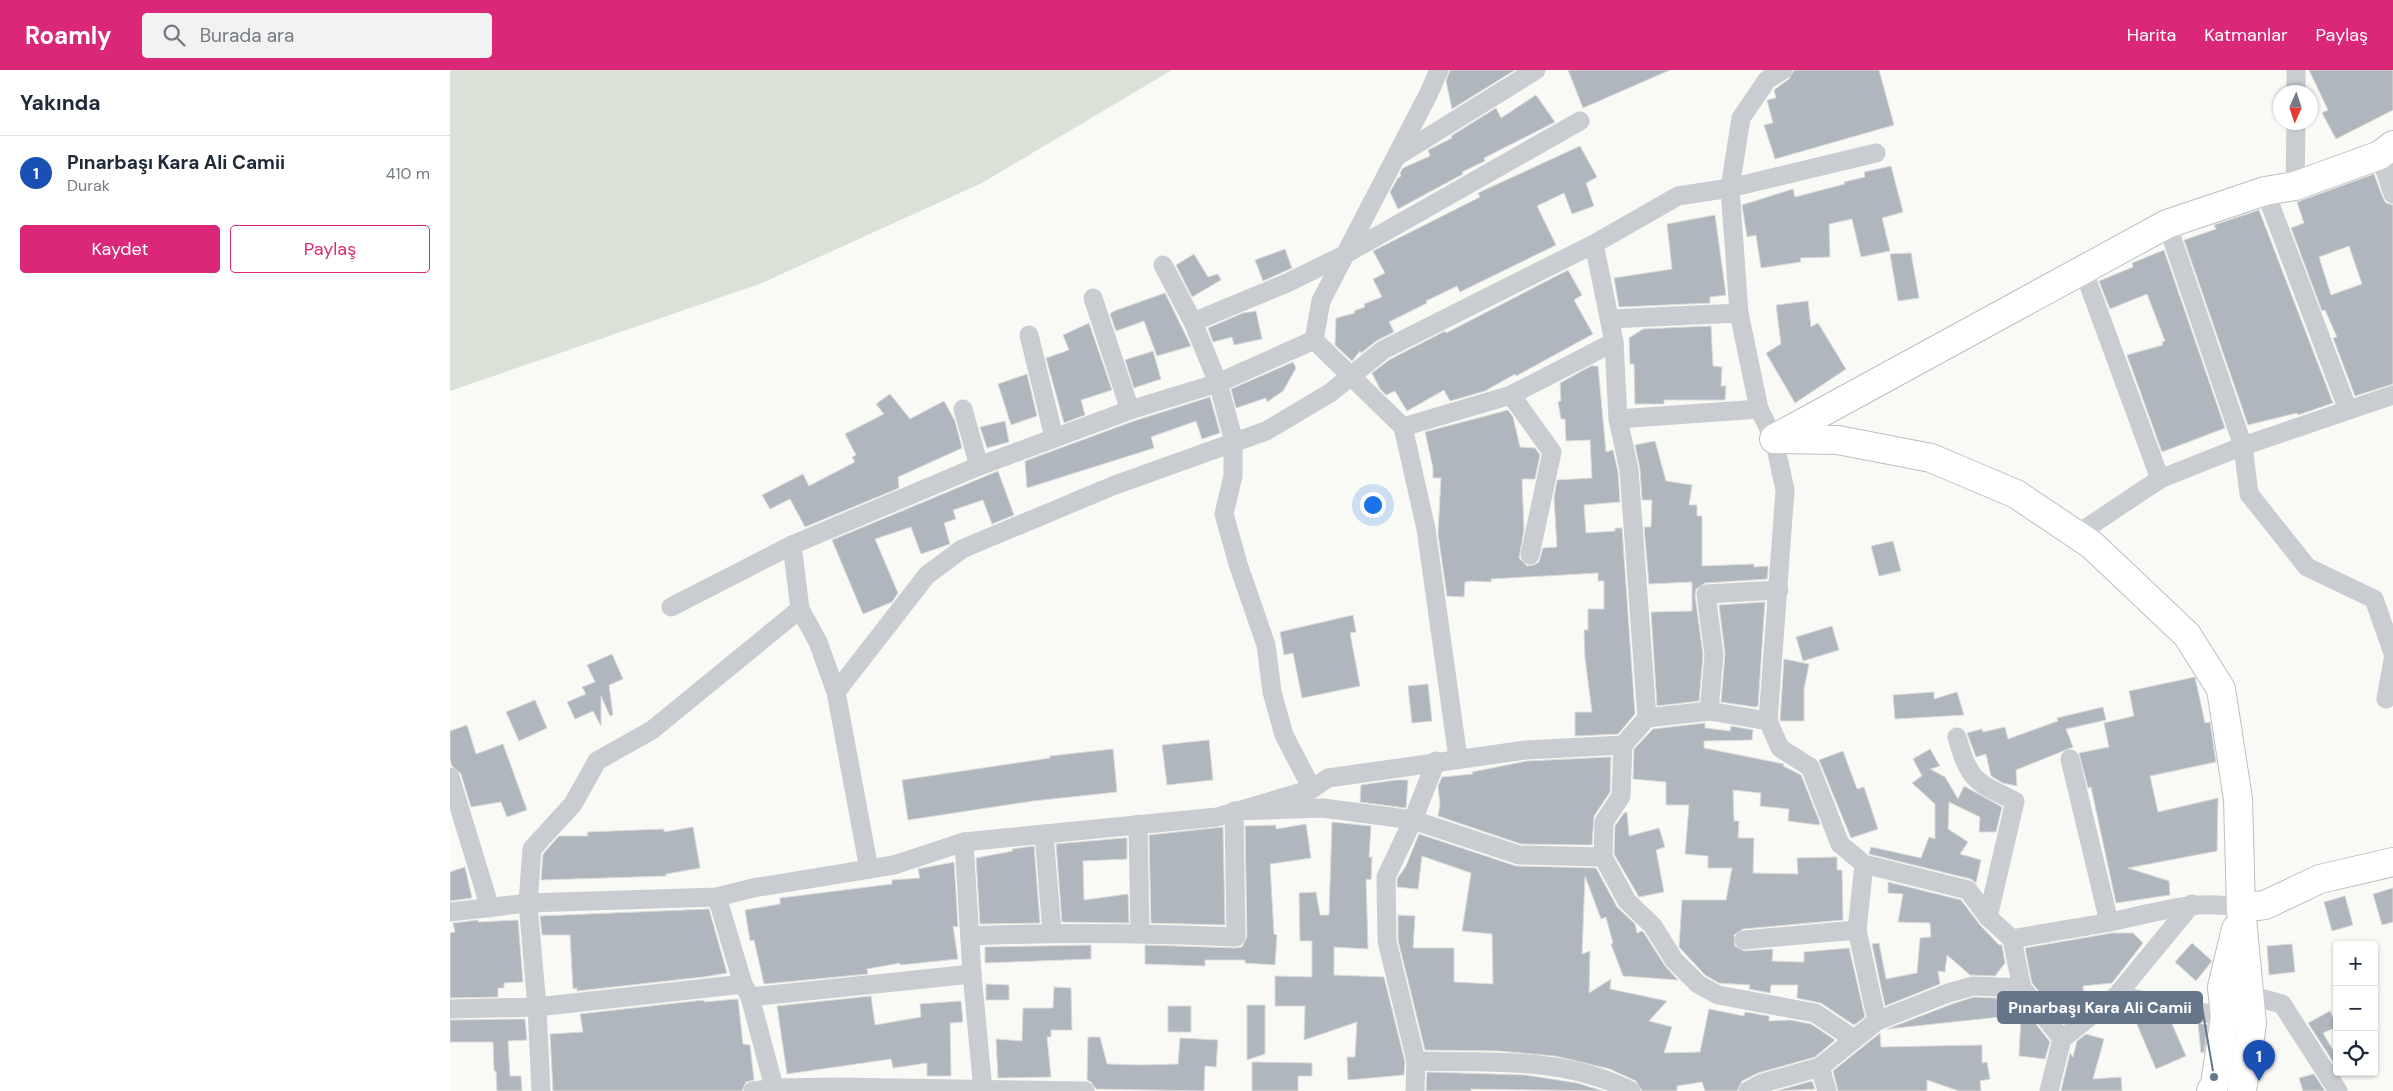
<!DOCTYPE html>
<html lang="tr">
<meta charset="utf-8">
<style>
body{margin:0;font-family:"DM Sans",sans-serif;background:#f2f2f3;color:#1f2937}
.controls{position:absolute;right:15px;bottom:15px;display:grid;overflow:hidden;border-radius:5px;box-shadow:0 1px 4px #0004}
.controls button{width:45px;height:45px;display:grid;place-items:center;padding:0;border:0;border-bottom:1px solid #e0e1e3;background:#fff;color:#1f2937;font:25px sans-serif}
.compass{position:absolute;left:1823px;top:15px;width:45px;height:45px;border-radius:50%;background:#fff;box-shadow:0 1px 4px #0004;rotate:183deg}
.you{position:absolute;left:922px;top:434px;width:18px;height:18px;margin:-12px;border:4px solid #fff;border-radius:50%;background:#1a73e8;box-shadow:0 0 0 8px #1a73e833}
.badge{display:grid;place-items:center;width:32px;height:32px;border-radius:50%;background:#db2777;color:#fff;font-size:16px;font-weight:700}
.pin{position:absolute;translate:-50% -41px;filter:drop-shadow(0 1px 2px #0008)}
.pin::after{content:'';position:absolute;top:26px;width:18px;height:15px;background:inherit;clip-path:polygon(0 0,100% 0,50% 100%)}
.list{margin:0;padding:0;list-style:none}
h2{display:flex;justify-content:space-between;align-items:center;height:65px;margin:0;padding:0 20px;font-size:21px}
h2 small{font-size:16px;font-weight:400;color:#747a83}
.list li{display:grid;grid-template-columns:32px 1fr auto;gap:15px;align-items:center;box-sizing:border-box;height:75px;padding:0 20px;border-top:1px solid #e0e1e3}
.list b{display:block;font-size:19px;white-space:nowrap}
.list p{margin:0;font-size:16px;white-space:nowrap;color:#747a83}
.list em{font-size:16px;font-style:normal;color:#747a83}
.actions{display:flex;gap:10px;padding:15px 20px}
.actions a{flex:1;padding:11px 0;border:1px solid #db2777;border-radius:5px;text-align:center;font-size:18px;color:#db2777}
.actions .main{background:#db2777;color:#fff}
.icon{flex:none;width:28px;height:28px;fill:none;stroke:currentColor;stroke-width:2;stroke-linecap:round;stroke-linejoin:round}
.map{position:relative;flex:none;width:1943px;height:1021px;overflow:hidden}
header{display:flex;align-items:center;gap:30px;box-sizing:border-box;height:70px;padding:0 25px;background:#db2777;color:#fff}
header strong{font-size:24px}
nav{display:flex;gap:28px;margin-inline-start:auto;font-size:18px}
.search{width:350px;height:45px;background:#f2f2f3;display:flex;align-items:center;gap:12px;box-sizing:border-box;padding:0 18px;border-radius:5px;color:#747a83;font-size:19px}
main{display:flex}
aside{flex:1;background:#fff}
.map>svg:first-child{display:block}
.green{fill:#dae1d7}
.building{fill:#afb6be;stroke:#dbdbd9;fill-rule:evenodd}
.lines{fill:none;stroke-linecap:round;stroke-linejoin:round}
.secondary-casing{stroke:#bbbfc5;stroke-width:30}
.street{stroke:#c9ccd0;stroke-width:19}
.secondary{stroke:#fff;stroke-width:28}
.leader{fill:none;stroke:#66768a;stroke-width:2}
.callout-dot{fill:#66768a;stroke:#fff;stroke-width:2}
.callout{fill:#66768a;stroke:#66768a;stroke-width:2}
.callout-label{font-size:16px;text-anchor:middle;font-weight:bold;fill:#fff}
</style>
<header>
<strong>Roamly</strong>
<div class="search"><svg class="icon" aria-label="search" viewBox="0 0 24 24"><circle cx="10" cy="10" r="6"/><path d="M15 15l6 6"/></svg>Burada ara</div>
<nav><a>Harita</a><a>Katmanlar</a><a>Paylaş</a></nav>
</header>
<main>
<aside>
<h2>Yakında<small></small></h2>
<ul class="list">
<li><span class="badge" style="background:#1a4fb4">1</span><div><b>Pınarbaşı Kara Ali Camii</b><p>Durak</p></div><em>410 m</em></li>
</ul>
<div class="actions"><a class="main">Kaydet</a><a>Paylaş</a></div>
</aside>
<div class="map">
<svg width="1943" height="1021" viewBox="0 0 1943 1021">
<rect width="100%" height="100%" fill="#f9f9f6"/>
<!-- green -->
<path class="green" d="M0,0H722L532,113L312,213L0,321Z"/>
<!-- building -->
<g class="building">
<path d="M1000,0H1065L1002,39L996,11Z"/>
<path d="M1118,0H1220L1133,38Z"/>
<path d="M1344,0H1429L1444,55L1325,89L1314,55L1323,53L1317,30L1326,28L1324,20L1339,9Z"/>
<path d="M1859,0H1943V40L1886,69L1872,43L1878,40Z"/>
<path d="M1086,25L1105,52L1034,88L1035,91L1012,102L1013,104L948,139L940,122L948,108L951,106L950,103L953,98L980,86L978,80L1002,68L1001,66L1046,38L1051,48Z"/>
<path d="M1130,76L1147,107L1136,113L1144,136L1122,144L1114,123L1087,136L1106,175L1010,222L1007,216L976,231L977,233L939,252L944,262L926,271L911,283L910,281L902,291L885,275L886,248L905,243L904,241L915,237L914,234L932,227L923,209L935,203L923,181L1030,127L1028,123Z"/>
<path d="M1441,96L1453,142L1432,148L1440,181L1411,187L1402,149L1379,154L1380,187L1350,188L1351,192L1311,198L1306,165L1297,167L1292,135L1343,119L1345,127L1395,114L1394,112L1415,107L1414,102Z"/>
<path d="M1924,104L1933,128L1936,133L1943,135V314L1905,326L1883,268L1887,267L1875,240L1872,241L1841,158L1854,153L1847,132ZM1899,176L1912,214L1881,225L1869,187Z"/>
<path d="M1809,140L1883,333L1848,345L1847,343L1798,355L1734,170L1766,159L1764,155Z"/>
<path d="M1265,145L1276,225L1260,227V233L1169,237L1164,208L1222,199L1217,154Z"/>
<path d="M835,179L842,198L813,211L805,190Z"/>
<path d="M1714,180L1775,358L1712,382L1677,285L1713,275L1712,272L1715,271L1697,224L1660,239L1649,211L1683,197L1682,193Z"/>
<path d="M1461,183L1469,228L1448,231L1440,184Z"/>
<path d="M744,184L758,207L768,204L771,210L742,227L726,195Z"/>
<path d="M1118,200L1132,225L1124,230L1143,264L1066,306L1065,304L1035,321L1000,331L994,320L957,341L945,321L936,325L930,319L922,303L939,290L995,261L996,263Z"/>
<path d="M715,223L741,276L707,286L694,251L666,261L660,244L664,241Z"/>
<path d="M1358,231L1361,257L1368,253L1396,299L1345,333L1316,283L1331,274L1326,235Z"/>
<path d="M806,241L812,269L784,275L782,267L763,272L758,258L793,243Z"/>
<path d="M639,253L662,320L631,330L635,345L614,353L596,288L619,280L613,265Z"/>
<path d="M1261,256L1263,296L1272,297L1271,316H1276L1275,330H1214V334H1185L1184,294H1180L1179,268L1193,259Z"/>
<path d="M703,281L711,309L684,318L675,290Z"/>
<path d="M843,292L846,298L833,321L817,332L816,328L786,338L781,319Z"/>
<path d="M1141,296H1148L1156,382L1163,380L1168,402L1170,432L1134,435L1136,463L1165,461V458H1172L1185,644L1168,664L1125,666V642H1142L1135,588L1134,560H1138V539H1154V511H1148V503L1041,509V512L1021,511L1015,512L1014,527L997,526L988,464L991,408H983V398L975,362L1058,340L1063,347L1070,377L1085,378L1090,385L1085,409H1072L1074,460L1069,488L1077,496L1084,495L1089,492L1093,478L1107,477L1104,428L1107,410L1142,408L1140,370L1116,371L1115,349H1111L1108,332L1111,331L1110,313Z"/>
<path d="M577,304L587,346L561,355L548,314Z"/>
<path d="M440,324L460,349L494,331L505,351L512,378L448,407L449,418L355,457L340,429L320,439L312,425L353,404L359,416L405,392L402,387L406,385L395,364L434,344L426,334Z"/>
<path d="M760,327L770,363L752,369L746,351L701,367L704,378L577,418L575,391L684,351Z"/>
<path d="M555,351L559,372L537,378L530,357Z"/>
<path d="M1205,371L1216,411L1242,415L1239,435H1247V446H1252V496L1304,494V497L1318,496V502L1317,509L1255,513L1246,519L1245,525L1253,585L1249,631L1207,636L1201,542L1242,541V512L1199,514L1194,457H1201L1202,430H1192L1190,399L1185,375Z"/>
<path d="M548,401L564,445L542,454L533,430L503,440L506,449L494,453L500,474L471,484L461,457L425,469L448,523L442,532L413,544L382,470Z"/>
<path d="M1443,471L1451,501L1429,506L1421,476Z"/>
<path d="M1315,532L1308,636L1305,637L1271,632L1275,584L1269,535Z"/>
<path d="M903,545L906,562L900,563L910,616L852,628L843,583L834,585L830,562Z"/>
<path d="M1382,556L1389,580L1353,591L1346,567Z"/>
<path d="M162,584L173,609L159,615L163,645L160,646L151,626V656L143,641L125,649L117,632L136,624L132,617L145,612L137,595Z"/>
<path d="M1334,589L1359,594L1354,619V651H1330Z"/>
<path d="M1745,607L1755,653L1760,652L1766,692L1700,706L1708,742L1768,728L1767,781L1678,798L1719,811L1720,825L1666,833L1641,717L1638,718L1629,683L1659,677L1654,653L1684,646L1679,621Z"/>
<path d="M978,614L982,651L962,653L958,616Z"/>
<path d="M1484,622V629L1507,622L1514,645L1445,649L1443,625Z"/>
<path d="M85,630L97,658L69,671L56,642Z"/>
<path d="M1653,637L1656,650L1616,659L1623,677L1566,700L1567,716L1553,713L1541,706L1536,684L1526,687L1517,663L1532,659L1533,662L1555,657L1558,669L1608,651L1607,648Z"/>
<path d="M1255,653V658L1280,661L1281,656L1303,660L1302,670L1254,671V678L1334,694L1333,696L1351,705L1370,753L1369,755L1338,751L1339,739L1310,736L1311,723L1283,720L1284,751H1289L1288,768H1304L1303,803L1348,804L1347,788L1387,787V800H1392L1393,850L1293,859L1284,865L1285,876L1294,881L1323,879L1322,891L1350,892H1354V882L1399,878L1415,947L1404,955L1371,933L1347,928L1348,915H1321L1320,923L1299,919L1300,915L1269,913L1255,905L1229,877L1232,830H1276L1282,798H1258V786L1235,784L1239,735H1216V712L1183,709L1184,679L1203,659Z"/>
<path d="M17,655L26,684L53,674L77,740L57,747L51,732L21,737L11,704L2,696L0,689V661Z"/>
<path d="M759,670L763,710L717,715L712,675Z"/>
<path d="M663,679L667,722L583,731L458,750L452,710L600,688V686Z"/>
<path d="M1480,679L1490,696L1480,699L1495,707L1508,729L1514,716L1552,737L1546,762H1529L1530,747L1499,732L1498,759L1518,772L1510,784L1531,790L1526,813L1521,809L1419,784L1421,777L1471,788L1479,767L1485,769V734L1462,713L1472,706L1463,689Z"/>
<path d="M1393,681L1407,719L1414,717L1428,759L1401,768L1369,690Z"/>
<path d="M1161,687L1160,722L1144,746L1142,775L1071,774L988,746L990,735L988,716L992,707L1023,704L1022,702L1077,691Z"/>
<path d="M946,710H958L956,738L910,732L911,715Z"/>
<path d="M1177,742L1179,766L1209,758L1215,777L1206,780L1214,822L1189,827L1164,784L1165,756L1174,743Z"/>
<path d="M882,752L921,756L919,787H922L921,810L916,809L918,879L884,877V905L934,907L955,992L954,1005L898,1010L897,987H905L907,952L854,970L855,936H825V906L862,907V871H850L849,823L866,822L870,845H879Z"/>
<path d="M856,754L861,788L820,794L824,864L827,865L825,895L795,893V890H755V896L695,894V875L786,878L792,877L797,867L795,756L826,755V759Z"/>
<path d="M243,757L250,798L216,804V806L91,810L93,784L109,766H138L137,762L214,759V762Z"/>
<path d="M773,757L775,855L701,853L699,765Z"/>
<path d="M969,764L1066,796L1146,798L1167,837L1185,854L1187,863L1192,861L1194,863L1215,896L1228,910L1173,906L1161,874L1163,873L1156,847L1151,849L1135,806L1132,884L1140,881L1139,923L1161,909L1160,919L1217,931L1199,951L1222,957L1214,983L1250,982L1259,939L1294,946L1295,942L1319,946V951L1340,950L1361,954L1385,970L1365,987L1308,1003L1292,1011L1287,1021H1255L1252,1012L1227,1016V1021H1192L1186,1011L1160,999L1105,986L1049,981L975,980L948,870V845L965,846L963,878H1004V912L1043,914L1042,864L1012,861L1021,803L972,786L968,819L947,817V809L956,796Z"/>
<path d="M674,768H677V789L633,791L634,830L678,824L679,853L612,852L606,774Z"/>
<path d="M584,776L590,853L530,854L526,788L563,781L562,779Z"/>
<path d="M504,792L508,857L503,856L508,889L450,895V893L417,899L418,904L314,914L304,870L300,871L295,840L330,834V828L442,814V810L470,808L468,799Z"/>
<path d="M15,797L22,828L0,831V802Z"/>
<path d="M1438,812L1511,830L1530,855L1549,875H1552L1555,893L1545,906L1520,905L1497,885L1495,902L1488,901L1490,914L1435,936L1422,874L1429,873L1436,909L1467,903L1470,868L1481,867L1480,853L1448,852L1453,824L1438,823Z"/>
<path d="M1943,818V852L1932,855L1923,824Z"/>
<path d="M1895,826L1903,855L1882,861L1874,832Z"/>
<path d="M259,839L277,903L253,907L127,921V918L123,919L120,865H92L90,846Z"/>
<path d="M28,850V852L68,850L73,912L54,913V918H48V927L0,928V863L5,862L3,853Z"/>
<path d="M1662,863H1683L1693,873L1662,913L1633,916L1635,936L1633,938L1605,941L1582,913L1575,878Z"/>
<path d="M1742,873L1762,891L1746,911L1725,892Z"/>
<path d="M1842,874L1845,902L1819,905L1817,876Z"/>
<path d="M641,875V889L535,893V877Z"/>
<path d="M536,914L559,915V930H536Z"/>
<path d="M604,917L621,918L622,960H601V967H597L601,1007L548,1008L546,969L572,971L573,938H603Z"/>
<path d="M421,926L425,955L471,947L470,934L511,931L513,952L500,953L501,1006H477V993L443,998L441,989L337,1004L327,936Z"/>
<path d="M1524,927L1566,929L1578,944L1437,959L1502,934Z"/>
<path d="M288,929L293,974L300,975L304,1010L296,1012L292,1021H103L100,964L133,962L130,944L254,930V932Z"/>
<path d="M797,935H815V984L797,990Z"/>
<rect x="718" y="936" width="23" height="26"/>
<path d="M1880,941L1887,957L1873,963L1887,987V998L1858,953Z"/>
<path d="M1706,944L1719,947L1736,986L1706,999L1686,952Z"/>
<path d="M1571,946L1582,949L1600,972L1595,989L1569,986Z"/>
<path d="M75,949L77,970L58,971L60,1006H71L72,1021H47L46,1001H44L43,972H0V950Z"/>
<path d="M1748,953L1758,955L1754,982L1751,983Z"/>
<path d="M1430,963L1431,977L1532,975V993L1537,992L1540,1009L1530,1011L1531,1021H1509L1477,1010V1021H1388L1383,1001Z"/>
<path d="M1636,964L1654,969L1643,1009L1671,1007L1672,1021H1611L1620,983L1623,987L1627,971Z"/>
<path d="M638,967H650L657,994L690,995L728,994L730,968L768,970L766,997L755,996L754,1021L646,1019L641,1012L637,1010Z"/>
<path d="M802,992L862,993V1006H848V1021H802Z"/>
<path d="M977,1002L1075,1005L1127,1013L1153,1021L1021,1019V1021H976Z"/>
<path d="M1864,1004L1875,1021H1853L1849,1008Z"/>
<path d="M1362,1011L1365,1019L1326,1021Z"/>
</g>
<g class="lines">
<defs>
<g id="secondary">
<path d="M1325,368L1717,154L1815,121L1845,116L1930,85L1943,75"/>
<path d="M1324,369L1388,370L1481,388L1566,424L1642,475L1737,565L1771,619L1788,729L1791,838L1802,954L1792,1021"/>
<path d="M1791,838L1815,835L1870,809L1943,792"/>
<path d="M1761,1021L1765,1014L1775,947L1772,917L1786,859"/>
</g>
</defs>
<!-- secondary casing -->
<use href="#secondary" class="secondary-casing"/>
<!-- street -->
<g class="street">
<path d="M989,0L979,23L871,231L864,270L953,357L976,459L1008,688"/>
<path d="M1846,22V0"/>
<path d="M1930,85L1943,124"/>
<path d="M946,87L1086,0"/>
<path d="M1845,116L1846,52"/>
<path d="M1815,121L1898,340"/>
<path d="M1717,154L1793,376L1799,424L1857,497L1924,529L1943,583"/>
<path d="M713,195L743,252L768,313L783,368V406L774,444L788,494L816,575L822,622L834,665L862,719"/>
<path d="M1633,199L1710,409"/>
<path d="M643,228L680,340"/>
<path d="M1160,249L1289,243"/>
<path d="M743,252L837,213L894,185L1130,51"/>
<path d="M579,265L604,367"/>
<path d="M1061,325L1102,382L1080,485"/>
<path d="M513,339L529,396"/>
<path d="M1168,349L1309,339"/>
<path d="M953,357L1061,325L1164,272"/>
<path d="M1626,465L1710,409L1793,376L1943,325"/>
<path d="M342,475L350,539L368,572L386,622L419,799"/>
<path d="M221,537L342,475L529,396L680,340L768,313L864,270"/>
<path d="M386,622L477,505L512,479L665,415L816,361L880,323L933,280L1144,174L1228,126L1280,118L1426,83"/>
<path d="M1936,629L1943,590"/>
<path d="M1259,641L1264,585L1256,524L1329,520"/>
<path d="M1197,648L1259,641L1318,651L1330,678L1360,697L1390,774L1414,794L1518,820L1538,847L1562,869"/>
<path d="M1318,651L1335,420L1324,369L1309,339L1289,243L1280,118L1291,48L1317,10L1333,0"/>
<path d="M1507,667C1519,710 1525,712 1565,731L1538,847"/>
<path d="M1173,675L1171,726L1154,752L1153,787L1177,831L1203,856L1224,890L1248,914L1268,925L1365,943L1404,969"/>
<path d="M1620,689L1659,852"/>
<path d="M0,707L40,838"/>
<path d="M688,754L690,862"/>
<path d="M594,764L602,862"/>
<path d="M514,772L522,904L533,1021"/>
<path d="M1414,794L1407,860L1427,951"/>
<path d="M267,827L293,914L300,927L325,1021"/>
<path d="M0,842L78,833L267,827L303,818L444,795L514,772L767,747L862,719L878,708L1076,680L1173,675L1197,648L1179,400L1168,349L1164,272L1144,174"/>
<path d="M520,866C609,862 697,863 786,867L784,741L873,738L963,750L1069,785L1153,787"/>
<path d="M1294,870L1407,860"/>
<path d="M1667,925L1775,947"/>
<path d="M1799,925L1832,934L1888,1021"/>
<path d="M300,927L522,904"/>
<path d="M0,939L87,937L293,914"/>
<path d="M1612,969L1667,925L1742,834"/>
<path d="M966,991C1039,993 1114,986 1181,1021"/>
<path d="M1370,997L1377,1021"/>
<path d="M91,1021L87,937L78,833L82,779L123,734L147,691L202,660L350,539"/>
<path d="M303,1021L325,1018L388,1017L635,1021"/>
<path d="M965,1021L966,991L937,871L936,807L963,750L986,691"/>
<path d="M1298,1021L1313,1013L1370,997L1427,951L1498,923L1523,916L1572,918"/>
<path d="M1599,1021L1612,969L1572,918L1562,869C1594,863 1627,858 1660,852C1706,843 1744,828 1791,838"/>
</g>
<!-- secondary -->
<use href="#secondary" class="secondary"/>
</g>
<!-- callouts -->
<path class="leader" d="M1764 1007L1752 937"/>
<circle class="callout-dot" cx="1764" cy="1007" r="5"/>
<rect class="callout" x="1548" y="922" width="204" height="31" rx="5"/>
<g class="callout-label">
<text x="1650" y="943">Pınarbaşı Kara Ali Camii</text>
</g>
</svg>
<div class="controls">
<button>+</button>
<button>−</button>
<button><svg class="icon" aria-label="locate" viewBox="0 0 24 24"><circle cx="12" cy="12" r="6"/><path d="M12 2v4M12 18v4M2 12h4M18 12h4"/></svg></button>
</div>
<svg class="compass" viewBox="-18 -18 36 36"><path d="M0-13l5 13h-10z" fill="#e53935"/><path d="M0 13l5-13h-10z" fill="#747a83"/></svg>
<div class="you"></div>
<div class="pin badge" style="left:1809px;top:1011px;background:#1a4fb4">1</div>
</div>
</main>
